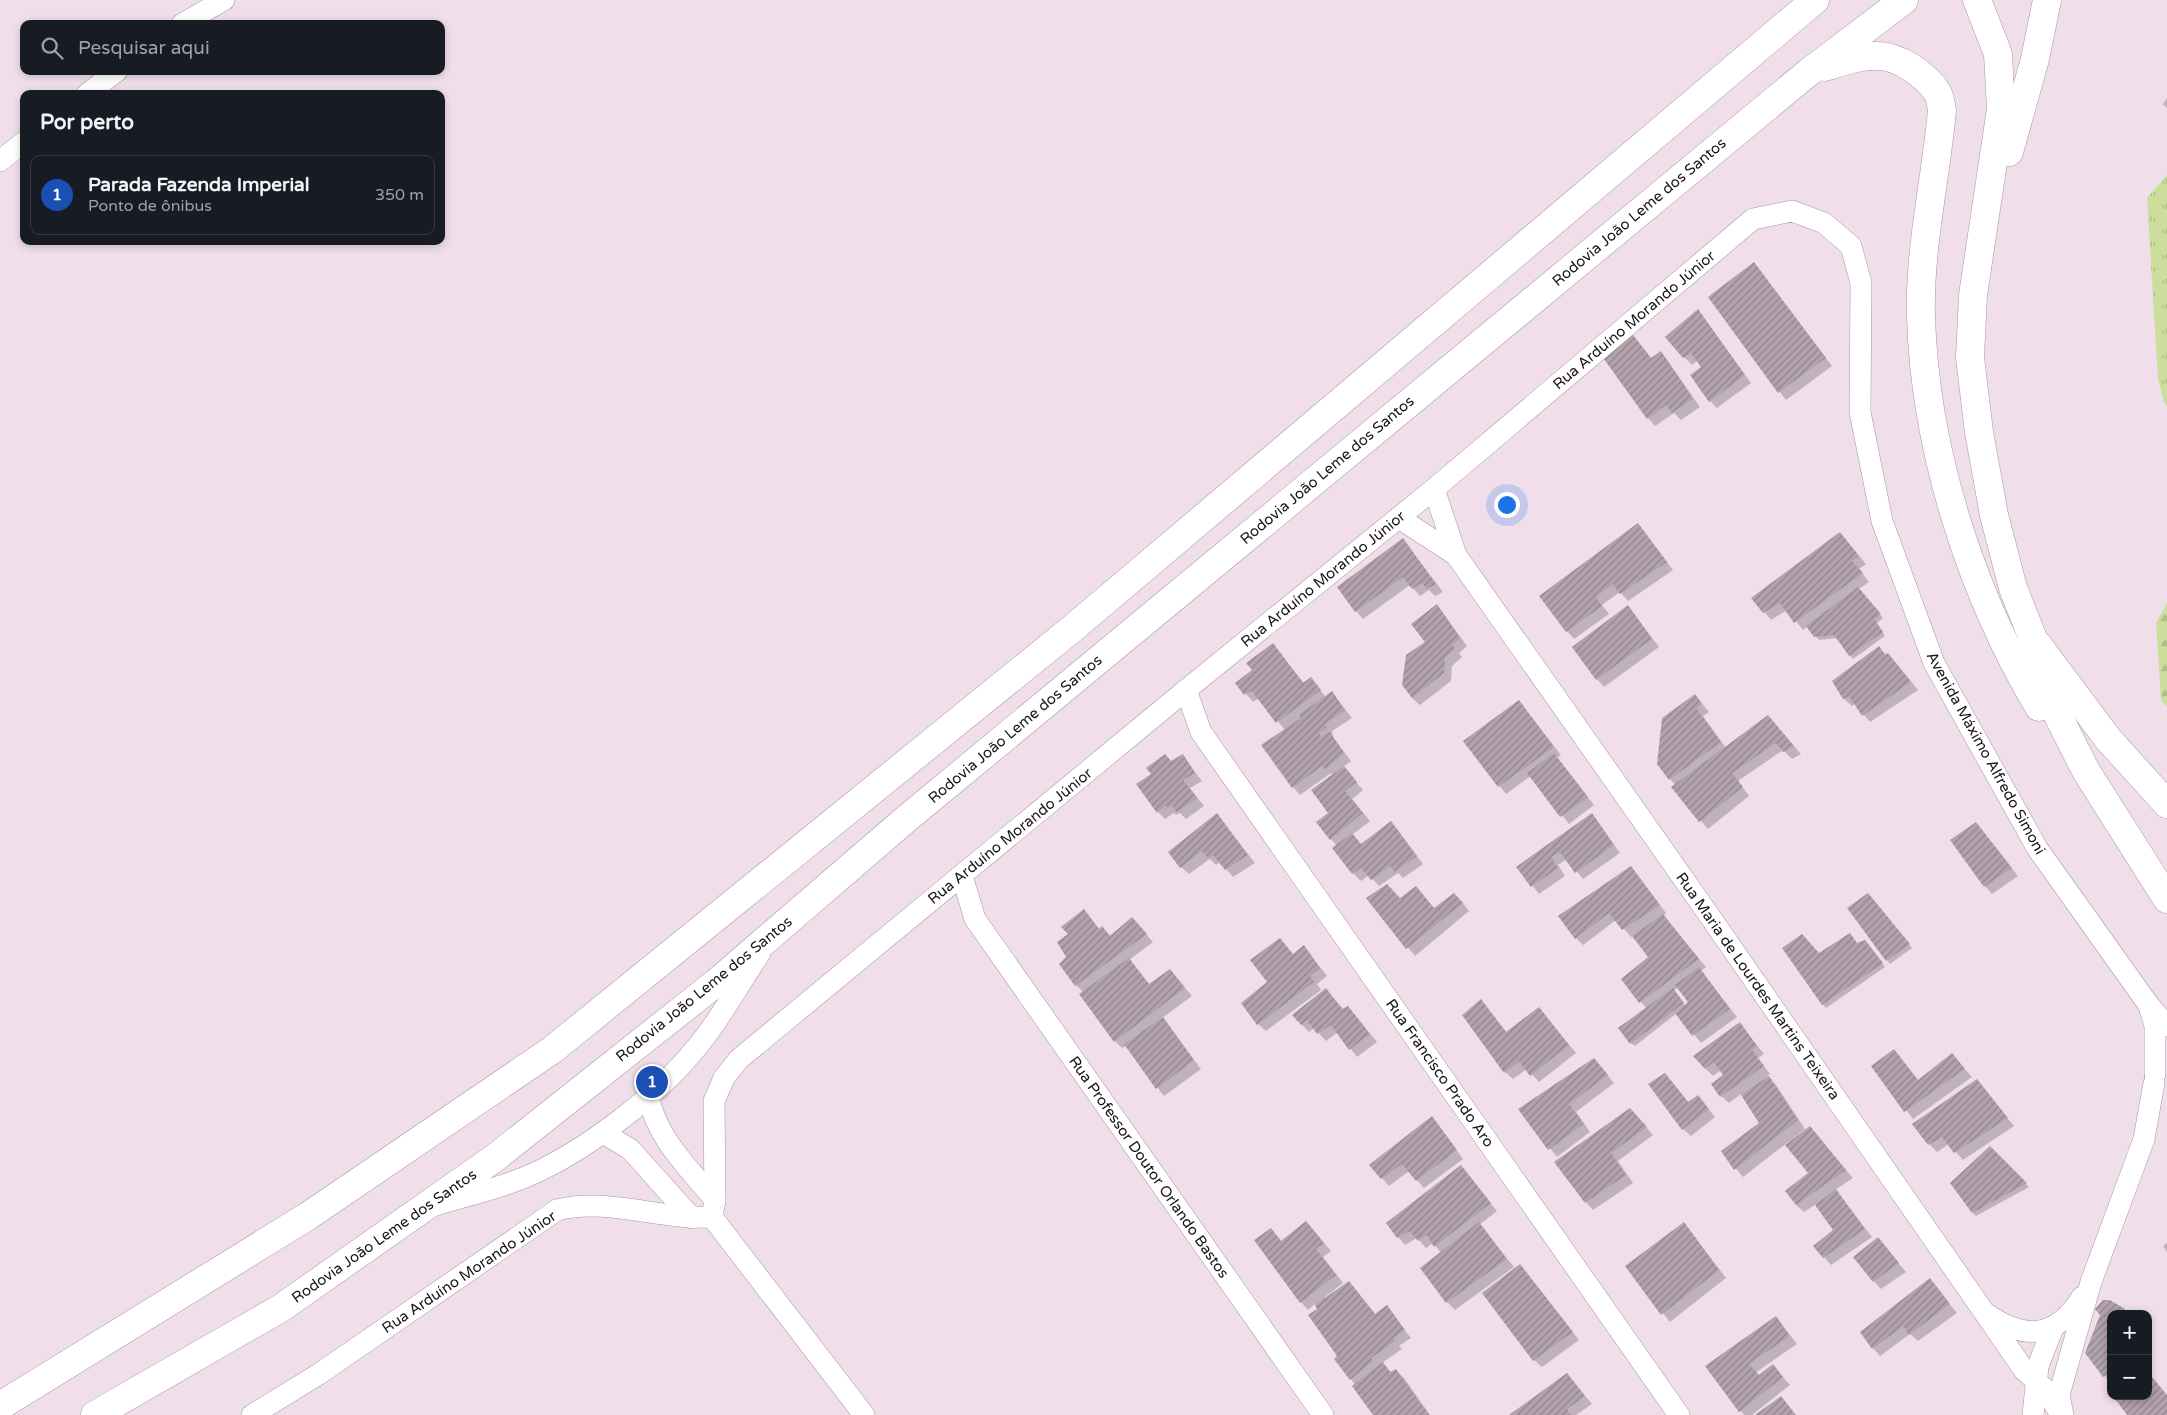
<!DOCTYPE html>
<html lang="pt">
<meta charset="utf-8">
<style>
body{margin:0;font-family:"Varela Round",sans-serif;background:#20242c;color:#f1f3f6}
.controls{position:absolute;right:15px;bottom:15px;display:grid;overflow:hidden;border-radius:10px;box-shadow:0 2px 8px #0003}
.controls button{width:45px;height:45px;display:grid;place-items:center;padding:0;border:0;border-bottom:1px solid #363941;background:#171b24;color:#f1f3f6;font:25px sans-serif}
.you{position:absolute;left:1506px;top:504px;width:18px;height:18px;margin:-12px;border:4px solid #fff;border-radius:50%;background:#1a73e8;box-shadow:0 0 0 8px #1a73e833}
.badge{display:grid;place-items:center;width:32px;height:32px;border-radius:50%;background:#2563eb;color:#fff;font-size:16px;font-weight:700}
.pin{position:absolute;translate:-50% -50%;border:2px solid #fff;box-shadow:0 1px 5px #0006}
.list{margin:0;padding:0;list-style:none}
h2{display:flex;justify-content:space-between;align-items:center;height:65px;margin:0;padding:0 20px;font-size:21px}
h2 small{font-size:16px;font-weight:400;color:#9ea1a6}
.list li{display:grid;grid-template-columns:32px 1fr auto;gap:15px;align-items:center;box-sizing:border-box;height:80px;margin:0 10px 10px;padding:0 10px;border:1px solid #363941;border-radius:10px}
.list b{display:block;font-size:19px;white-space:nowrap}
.list p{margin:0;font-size:16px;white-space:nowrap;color:#9ea1a6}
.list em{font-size:16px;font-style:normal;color:#9ea1a6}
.icon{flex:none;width:28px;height:28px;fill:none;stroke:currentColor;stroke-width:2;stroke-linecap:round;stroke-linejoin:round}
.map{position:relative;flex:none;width:2167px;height:1415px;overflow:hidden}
.search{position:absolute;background:#171b24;box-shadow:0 2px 8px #0003;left:20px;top:20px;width:425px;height:55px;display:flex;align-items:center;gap:12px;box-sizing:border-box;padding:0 18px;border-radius:10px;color:#9ea1a6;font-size:19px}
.panel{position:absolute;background:#171b24;box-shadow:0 2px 8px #0003;left:20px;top:90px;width:425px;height:155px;border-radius:10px}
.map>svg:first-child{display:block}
.grass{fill:url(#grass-tufts)}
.forest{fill:url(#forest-firs)}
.shadow{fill:#0003;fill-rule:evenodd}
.building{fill:url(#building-hatch)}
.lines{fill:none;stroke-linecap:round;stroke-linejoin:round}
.street-casing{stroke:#a697a0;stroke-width:22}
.primary-casing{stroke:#a697a0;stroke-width:29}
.street{stroke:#fff;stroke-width:21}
.primary{stroke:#fff;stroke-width:28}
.labels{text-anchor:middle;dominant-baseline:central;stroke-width:4;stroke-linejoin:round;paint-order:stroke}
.street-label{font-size:15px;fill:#191317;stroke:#fff}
</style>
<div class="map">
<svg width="2167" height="1415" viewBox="0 0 2167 1415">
<defs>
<pattern id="grass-tufts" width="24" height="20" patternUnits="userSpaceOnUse" patternTransform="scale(1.25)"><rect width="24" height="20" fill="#ccdd9c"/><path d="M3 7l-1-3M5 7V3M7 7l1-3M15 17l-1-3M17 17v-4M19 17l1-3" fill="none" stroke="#afbd86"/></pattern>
<pattern id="forest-firs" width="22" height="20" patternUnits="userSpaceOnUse" patternTransform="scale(1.25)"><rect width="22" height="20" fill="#ccdd9c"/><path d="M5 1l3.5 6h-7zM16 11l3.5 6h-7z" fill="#afbd86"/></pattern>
<pattern id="building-hatch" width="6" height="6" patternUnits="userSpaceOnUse" patternTransform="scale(1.25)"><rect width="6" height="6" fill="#b2a2ac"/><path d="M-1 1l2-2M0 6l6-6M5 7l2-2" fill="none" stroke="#90838b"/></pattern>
</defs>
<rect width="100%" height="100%" fill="#f0dfea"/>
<!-- grass -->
<path class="grass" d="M2167,175V405L2164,403L2158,378L2147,198Z"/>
<!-- forest -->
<path class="forest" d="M2167,603V706L2161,700L2156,623Z"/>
<!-- shadow -->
<g class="shadow">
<path d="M2167,98V108L2163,104Z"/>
<path d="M1754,263L1832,366L1786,400L1710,297Z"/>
<path d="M1698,311L1751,383L1717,408L1710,401L1703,367L1698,360L1692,365L1684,357Z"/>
<path d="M1630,333L1652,359L1660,353L1668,361L1700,407L1681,420L1674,413L1655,426L1648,418Z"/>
<path d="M1638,524L1673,570L1628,601L1620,592L1602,605L1609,614L1574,639L1567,631Z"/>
<path d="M1840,533L1866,564L1859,569L1869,582L1859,589L1883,618L1877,623L1885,636L1853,659L1837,638L1819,640L1808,626L1803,630L1787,610L1771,620L1753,598Z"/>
<path d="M1403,540L1443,592L1435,596L1429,590L1420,596L1410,585L1363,619L1356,611Z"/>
<path d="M1437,605L1467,646L1459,653L1462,657L1452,666L1451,681L1420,705L1412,698Z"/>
<path d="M1628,606L1659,647L1604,687L1597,679Z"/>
<path d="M1273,645L1304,683L1311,679L1326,697L1332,693L1352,718L1332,731L1333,737L1351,761L1343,767L1363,790L1352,799L1370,821L1352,835L1361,845L1391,823L1423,864L1403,878L1398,873L1379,886L1369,875L1361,881L1353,873L1337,846L1331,839L1333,775L1331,773L1300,795L1293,787L1285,730L1259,698L1253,702L1237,683L1254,671Z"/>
<path d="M1879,648L1896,663L1918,690L1870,722L1855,704L1852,706L1844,699L1833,682Z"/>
<path d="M1695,695L1709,712L1703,716L1726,748L1775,725L1801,754L1792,759L1783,750L1738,781L1749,796L1708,829L1673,788L1676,786L1670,779Z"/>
<path d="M1519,701L1561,755L1557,758L1594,805L1569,824L1531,776L1506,794L1465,741Z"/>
<path d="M1183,756L1202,781L1190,788L1204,806L1186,819L1180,813L1176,815L1174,813L1165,819L1158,812L1172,762Z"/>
<path d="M1592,814L1620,853L1583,879L1567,859L1558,865L1565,876L1539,894L1518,867Z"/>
<path d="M1217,815L1255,863L1233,877L1220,862L1216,865L1210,859L1189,874L1181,867Z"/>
<path d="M1976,824L2018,876L1992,894L1985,886Z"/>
<path d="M1631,867L1666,913L1663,916L1706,967L1701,971L1737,1017L1701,1043L1677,1013L1635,1046L1631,1043L1647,1009L1622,979L1650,957L1633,936L1631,937L1616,920L1583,945L1576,938ZM1678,987L1689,1003L1685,1006L1674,991Z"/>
<path d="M1872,898L1912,948L1890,964L1887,960Z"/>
<path d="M1368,899H1400L1435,909L1462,902L1469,911L1415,956Z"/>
<path d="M1084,911L1100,930L1102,928L1111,936L1132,918L1153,942L1129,960L1150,985L1170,970L1192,996L1162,1018L1201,1069L1164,1096L1126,1046L1122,1048L1115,1041L1083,992L1076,985L1068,957L1069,934Z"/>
<path d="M1858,944L1868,945L1885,967L1826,1008L1823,1004L1819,955Z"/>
<path d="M1304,947L1327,976L1317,984L1321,990L1266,1031L1258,1024L1269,982Z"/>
<path d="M1326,990L1344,1010L1355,1015L1377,1042L1357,1057L1338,1032L1326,1041L1314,1028L1309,1032L1301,1024Z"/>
<path d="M1481,1001L1507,1033L1538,1008L1576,1053L1539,1082L1527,1069L1513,1079L1505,1072Z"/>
<path d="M1740,1024L1764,1054L1758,1058L1770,1074L1767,1076L1776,1085L1805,1129L1743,1177L1722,1151L1761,1123L1741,1094L1729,1103L1721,1096L1725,1075L1721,1070L1713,1076L1705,1068Z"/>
<path d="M1952,1055L1972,1077L1913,1119L1873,1067L1919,1081Z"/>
<path d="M1594,1059L1614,1083L1576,1112L1590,1132L1557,1157L1520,1110Z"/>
<path d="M1665,1074L1689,1103L1698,1096L1715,1117L1691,1136L1683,1129Z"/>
<path d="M1977,1081L2014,1126L1963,1160L1949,1144L1937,1152L1929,1144Z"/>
<path d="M1630,1109L1653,1135L1618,1161L1633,1183L1593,1210L1586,1202Z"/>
<path d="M1432,1117L1463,1159L1424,1188L1409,1171L1389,1186L1382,1178Z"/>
<path d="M1810,1128L1853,1178L1835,1190L1872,1237L1831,1265L1824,1257L1835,1230L1816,1204L1804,1212L1796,1205L1810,1173Z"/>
<path d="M1990,1147L2029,1187L1976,1216L1973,1213Z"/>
<path d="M1460,1166L1497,1211L1479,1225L1514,1267L1455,1310L1447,1302L1441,1253L1433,1243L1426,1248L1417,1238L1405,1245L1398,1237Z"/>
<path d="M1306,1222L1331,1251L1323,1257L1343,1283L1325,1297L1326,1299L1349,1283L1376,1315L1386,1307L1411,1338L1399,1346L1402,1349L1382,1363L1392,1373L1396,1371L1404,1378L1430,1415H1375L1351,1379L1315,1304L1308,1310L1301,1302L1255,1240L1278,1237L1282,1242Z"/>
<path d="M1684,1223L1726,1278L1670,1322L1627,1267Z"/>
<path d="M1878,1239L1906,1272L1881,1289L1874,1281Z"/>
<path d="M2167,1243V1252L2163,1246Z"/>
<path d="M1527,1274L1579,1340L1542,1367L1534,1360Z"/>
<path d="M1930,1280L1957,1313L1918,1341L1910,1334L1880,1356L1873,1348Z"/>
<path d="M2124,1310L2128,1314H2111V1383L2087,1353L2101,1315Z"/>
<path d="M1776,1317L1797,1344L1755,1373L1759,1377L1773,1366L1790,1385L1752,1415H1744L1707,1366Z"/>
<path d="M1567,1374L1592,1404L1576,1415H1511Z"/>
</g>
<!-- building -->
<g class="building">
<path d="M1754,262L1826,358L1778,393L1708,297Z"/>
<path d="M1698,309L1745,375L1709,402L1690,375L1701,367L1691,353L1683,358L1665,337Z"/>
<path d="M1630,331L1651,358L1661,351L1693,399L1672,413L1666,405L1647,419L1601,355Z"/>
<path d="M1638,523L1667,562L1620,594L1613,584L1596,597L1602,606L1566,632L1539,596Z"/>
<path d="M1840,532L1859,556L1852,561L1863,573L1794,623L1780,603L1763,613L1751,598Z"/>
<path d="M1403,538L1436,584L1427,589L1422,583L1412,589L1403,577L1355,612L1337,587Z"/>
<path d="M1858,587L1881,614L1874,619L1883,632L1849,656L1834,635L1814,637L1806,626Z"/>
<path d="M1437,604L1460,638L1452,645L1455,649L1445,658L1444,673L1412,698L1402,685L1406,655L1425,642L1411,624Z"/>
<path d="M1628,605L1652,639L1596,680L1572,647Z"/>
<path d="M1273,643L1303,683L1311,677L1321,690L1276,723L1252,691L1244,695L1235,683L1252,670L1246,663Z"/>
<path d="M1879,646L1885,655L1888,653L1911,682L1862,716L1849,696L1843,699L1832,681Z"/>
<path d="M1332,691L1345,710L1325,724L1327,728L1319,733L1321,737L1330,732L1344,753L1325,769L1322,766L1292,788L1261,745L1301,718L1299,715Z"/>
<path d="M1695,694L1702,704L1696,708L1721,742L1669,780L1657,764L1662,718Z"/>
<path d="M1519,700L1554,747L1498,787L1463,741Z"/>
<path d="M1768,715L1794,746L1783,752L1776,743L1732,773L1743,787L1699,822L1671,787Z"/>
<path d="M1554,753L1588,797L1560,817L1527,773Z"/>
<path d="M1165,754L1171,761L1183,754L1195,773L1183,780L1197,798L1177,812L1172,806L1168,808L1165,806L1157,813L1136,784L1151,774L1146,768Z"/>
<path d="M1344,766L1357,782L1345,791L1363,813L1330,840L1316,822L1328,813L1311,790Z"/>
<path d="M1217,813L1248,855L1225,870L1213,855L1208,858L1202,851L1180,868L1168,852Z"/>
<path d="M1592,813L1614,845L1575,873L1560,852L1551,857L1558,868L1531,887L1516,867Z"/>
<path d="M1391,821L1417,856L1395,872L1390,866L1371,880L1361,868L1352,874L1332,848L1352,833L1361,844Z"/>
<path d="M1976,822L2012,868L1984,887L1950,840Z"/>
<path d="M1631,866L1660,905L1622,930L1609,913L1575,939L1558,916Z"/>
<path d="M1387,884L1400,898L1416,886L1434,908L1454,893L1463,903L1406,949L1366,898Z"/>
<path d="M1868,893L1910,944L1886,961L1847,908Z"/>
<path d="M1084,909L1099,929L1102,926L1110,936L1132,917L1147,934L1075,986L1059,964L1066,957L1057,942L1068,934L1061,927Z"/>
<path d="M1663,914L1699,959L1639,1003L1621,979L1648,957L1632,936Z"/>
<path d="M1850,933L1857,943L1865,940L1883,963L1822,1005L1782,948L1802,934L1819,953Z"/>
<path d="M1280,938L1293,954L1304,945L1320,968L1310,976L1314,982L1257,1025L1241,1003L1267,982L1250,960Z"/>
<path d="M1129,958L1149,984L1170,969L1185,988L1114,1042L1079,994Z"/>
<path d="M1699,967L1730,1009L1692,1036L1675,1013L1688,1002L1675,985Z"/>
<path d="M1326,988L1342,1009L1348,1006L1370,1034L1349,1050L1331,1025L1317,1034L1307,1020L1301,1025L1292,1015Z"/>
<path d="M1673,988L1684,1003L1630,1044L1618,1028Z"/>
<path d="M1481,999L1506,1032L1539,1007L1569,1045L1530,1076L1519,1061L1504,1073L1462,1015Z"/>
<path d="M1163,1017L1194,1060L1156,1089L1124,1044Z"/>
<path d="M1740,1022L1757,1046L1752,1050L1764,1066L1720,1097L1711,1084L1723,1075L1714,1062L1705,1069L1693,1056Z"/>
<path d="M1894,1049L1918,1080L1952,1053L1965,1069L1904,1112L1871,1066Z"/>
<path d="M1594,1058L1608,1075L1569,1104L1584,1124L1548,1150L1518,1109Z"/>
<path d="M1665,1073L1688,1102L1698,1095L1709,1109L1682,1130L1648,1084Z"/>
<path d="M1769,1076L1798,1120L1734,1170L1721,1151L1759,1123L1741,1095Z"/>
<path d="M1977,1079L2008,1118L1954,1153L1942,1137L1928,1145L1912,1124Z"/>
<path d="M1630,1108L1647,1127L1611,1153L1626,1175L1585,1203L1554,1162Z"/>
<path d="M1432,1116L1457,1150L1416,1181L1402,1164L1381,1179L1369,1165Z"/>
<path d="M1810,1126L1846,1170L1796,1205L1785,1191L1808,1173L1785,1145Z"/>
<path d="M1990,1146L2027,1183L1972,1213L1950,1183Z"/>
<path d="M1461,1165L1491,1203L1434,1247L1427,1235L1418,1241L1410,1231L1397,1238L1386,1223Z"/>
<path d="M1836,1189L1865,1229L1823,1258L1813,1246L1833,1230L1815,1205Z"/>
<path d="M1306,1221L1324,1243L1316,1249L1336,1275L1300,1303L1254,1240L1271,1228L1281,1241Z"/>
<path d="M1479,1222L1507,1259L1446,1303L1420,1268Z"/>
<path d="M1684,1222L1719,1270L1661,1315L1625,1266Z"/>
<path d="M1878,1237L1899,1263L1873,1282L1853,1257Z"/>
<path d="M1520,1264L1573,1332L1533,1361L1482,1293Z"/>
<path d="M1930,1278L1950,1304L1909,1335L1903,1326L1872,1349L1860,1332Z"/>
<path d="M1349,1281L1375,1314L1387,1305L1405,1330L1393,1338L1395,1341L1371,1358L1373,1361L1350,1380L1334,1359L1337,1356L1308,1315L1317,1309L1315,1305Z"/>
<path d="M2103,1300H2110L2125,1309L2123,1314H2111V1371L2103,1377L2085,1353L2100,1315L2095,1309Z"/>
<path d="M1776,1316L1790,1336L1749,1364L1759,1375L1773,1364L1783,1377L1739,1412L1705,1366Z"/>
<path d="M1383,1362L1390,1372L1396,1369L1429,1415H1373L1352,1386Z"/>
<path d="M2148,1372L2167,1395V1415H2127L2113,1396H2148Z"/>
<path d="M1567,1373L1585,1396L1567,1409L1571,1415H1509Z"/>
<path d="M1781,1396L1796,1415H1755Z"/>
</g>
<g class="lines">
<defs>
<g id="street">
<path d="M182,24L224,0"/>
<path d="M87,94L117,71"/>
<path d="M0,161L24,142"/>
<path d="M1434,489L1456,555L1711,918L1984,1312L2024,1370L2046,1390L2061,1415"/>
<path d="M1399,518L1456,555"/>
<path d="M1186,690L1201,732L1679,1415"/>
<path d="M962,876L975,919L1323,1415"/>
<path d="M2150,1009L2155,1026V1074"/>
<path d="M648,1096C658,1140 687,1166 715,1200"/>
<path d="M603,1133L630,1149L692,1218"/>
<path d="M436,1205C471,1194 510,1186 543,1169C592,1145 657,1095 692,1053C718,1023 738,986 760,953"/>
<path d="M712,1217L864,1415"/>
<path d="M1988,1315C2027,1341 2057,1337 2082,1297"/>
<path d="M252,1415L319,1374L557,1210C607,1197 660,1220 712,1217L715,1200L714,1101L724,1078L739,1059L1186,690L1434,489L1753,219L1792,211L1824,223L1851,246L1861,283L1860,412L1882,521L1934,663L2037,848L2148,1004L2167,1026"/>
<path d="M2033,1415L2038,1366L2053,1328"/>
<path d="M2063,1415L2059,1395L2091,1282L2144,1139L2154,1083"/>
</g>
<g id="primary">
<path d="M1977,0L1998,54L2001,109L1973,295L1970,358L1979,432L1994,515L2013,588L2032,636L2041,682L2086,771L2167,899"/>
<path d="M1825,67C1841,62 1860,55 1878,56C1899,56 1926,75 1937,92C1940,96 1941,105 1942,110C1936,179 1919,247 1921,317C1925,450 1971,593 2039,707"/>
<path d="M2009,152L2035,59L2047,0"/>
<path d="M2037,644L2108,739L2167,804"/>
<path d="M0,1406L308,1216L552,1050L1073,628L1815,0"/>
<path d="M95,1415L281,1308L496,1157L717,982L905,820L1809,72L1904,0"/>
</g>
</defs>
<!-- street casing -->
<use href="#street" class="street-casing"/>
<!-- primary casing -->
<use href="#primary" class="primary-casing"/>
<!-- street -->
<use href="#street" class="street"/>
<!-- primary -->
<use href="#primary" class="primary"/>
</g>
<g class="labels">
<!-- street labels -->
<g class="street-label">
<text transform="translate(1639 212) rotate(-40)">Rodovia João Leme dos Santos</text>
<text transform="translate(1634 320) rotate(-40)">Rua Arduíno Morando Júnior</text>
<text transform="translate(1327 470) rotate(-40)">Rodovia João Leme dos Santos</text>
<text transform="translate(1323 579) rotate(-39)">Rua Arduíno Morando Júnior</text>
<text transform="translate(1015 729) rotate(-40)">Rodovia João Leme dos Santos</text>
<text transform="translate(1986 753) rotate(61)">Avenida Máximo Alfredo Simoni</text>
<text transform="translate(1010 836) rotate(-39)">Rua Arduíno Morando Júnior</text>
<text transform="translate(1758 986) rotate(55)">Rua Maria de Lourdes Martins Teixeira</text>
<text transform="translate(704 989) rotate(-39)">Rodovia João Leme dos Santos</text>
<text transform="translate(1440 1073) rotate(55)">Rua Francisco Prado Aro</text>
<text transform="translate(1149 1167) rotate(55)">Rua Professor Doutor Orlando Bastos</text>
<text transform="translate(384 1236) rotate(-35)">Rodovia João Leme dos Santos</text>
<text transform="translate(469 1272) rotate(-34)">Rua Arduíno Morando Júnior</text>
</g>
</g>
</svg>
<div class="controls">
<button>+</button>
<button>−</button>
</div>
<div class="you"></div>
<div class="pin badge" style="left:652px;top:1082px;background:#1a4fb4">1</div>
<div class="search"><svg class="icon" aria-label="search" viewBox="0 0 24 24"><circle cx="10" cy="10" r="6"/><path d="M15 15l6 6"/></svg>Pesquisar aqui</div>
<section class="panel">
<h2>Por perto<small></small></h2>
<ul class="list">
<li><span class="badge" style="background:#1a4fb4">1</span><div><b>Parada Fazenda Imperial</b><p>Ponto de ônibus</p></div><em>350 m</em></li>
</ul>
</section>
</div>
